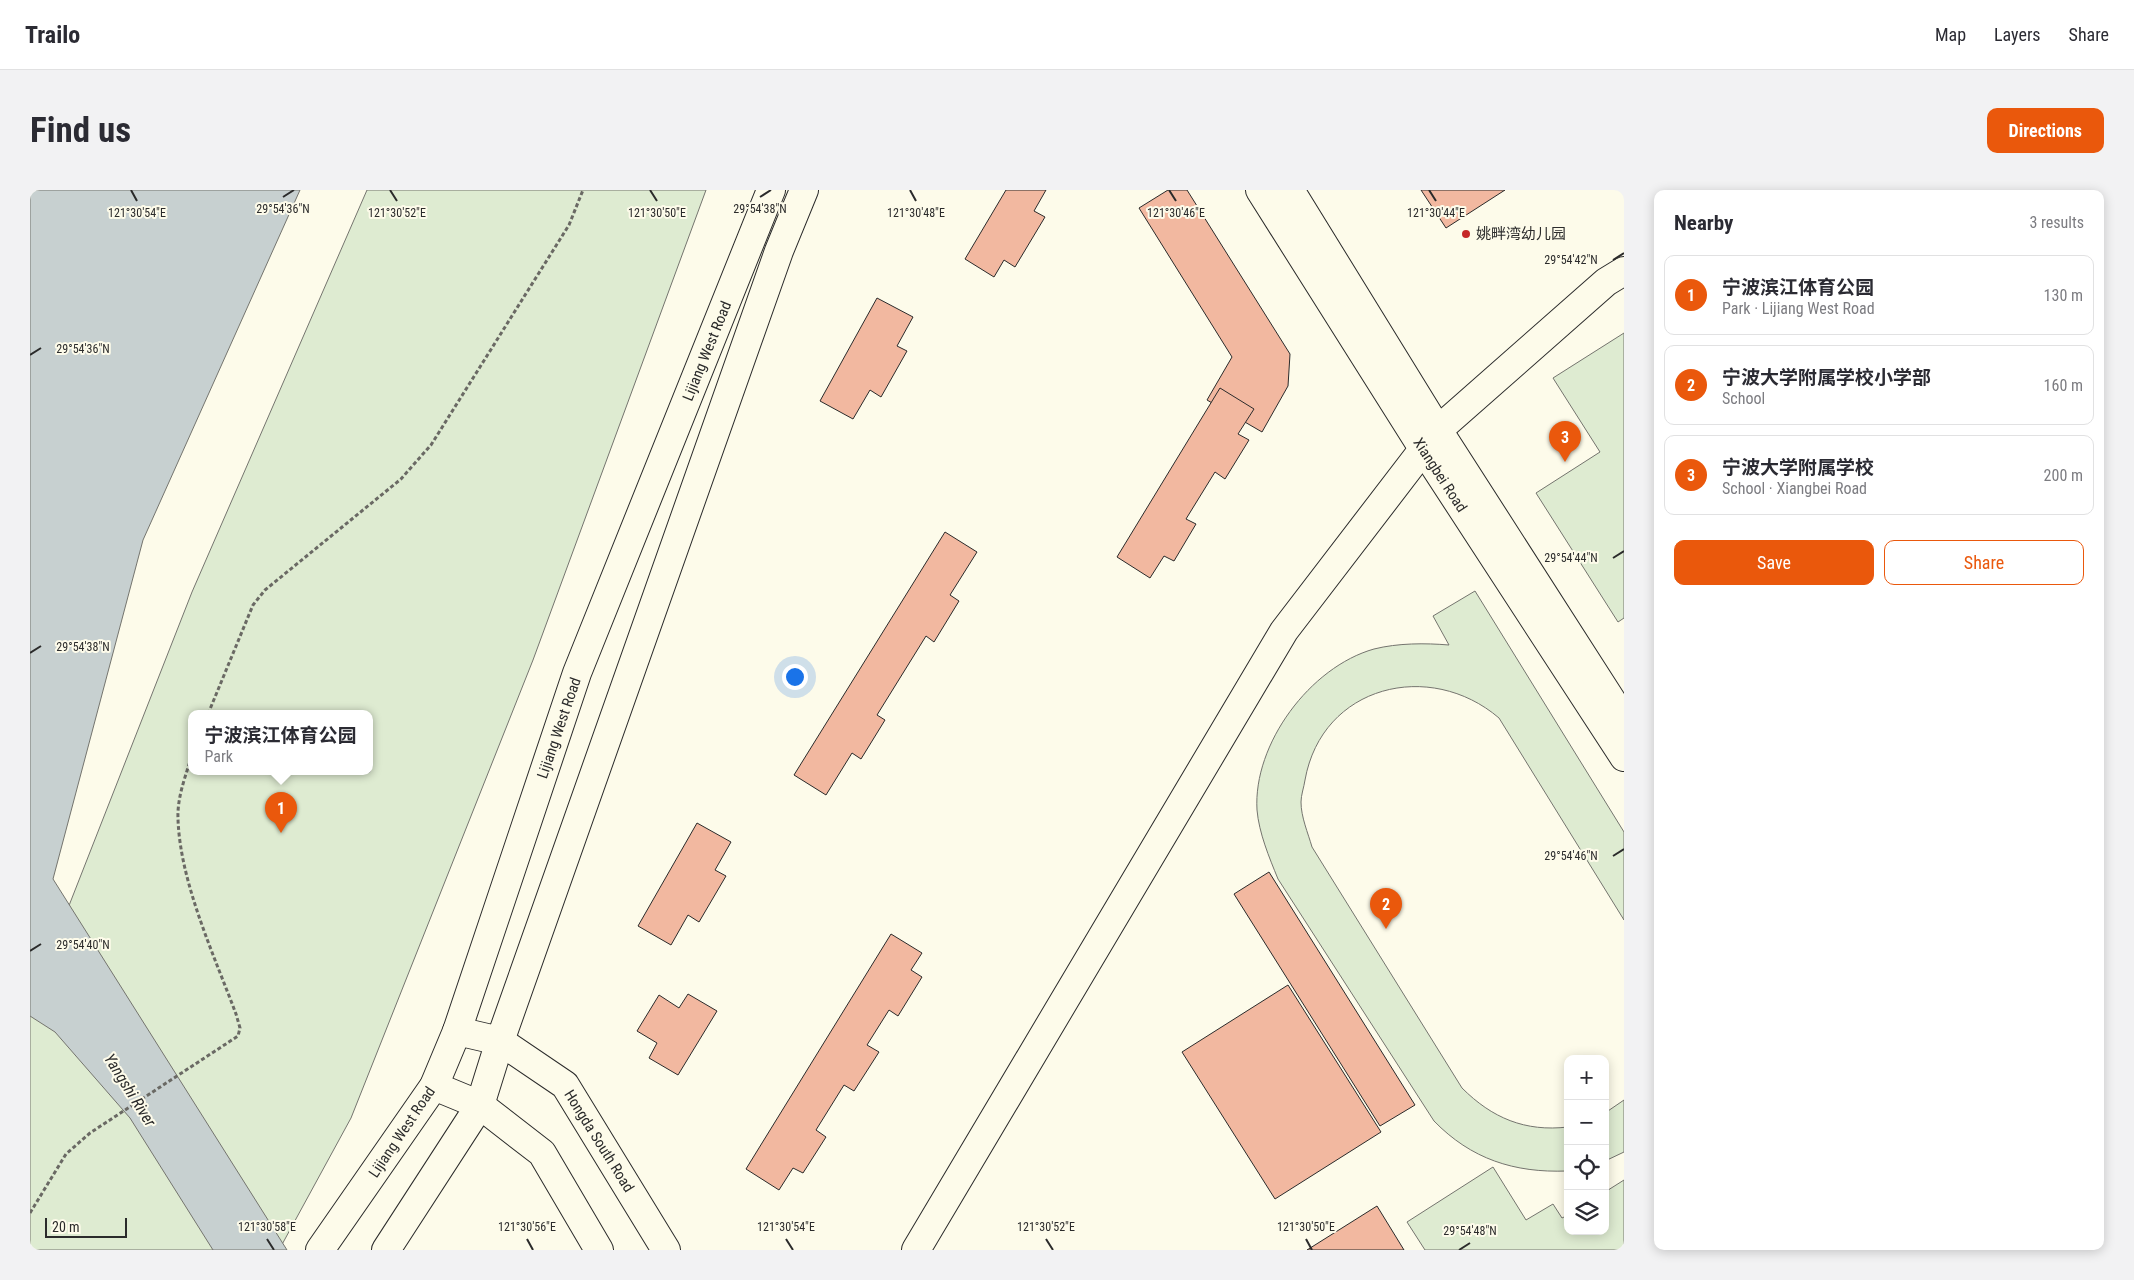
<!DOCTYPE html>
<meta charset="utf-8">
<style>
body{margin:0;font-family:"Roboto Condensed","Noto Sans SC",sans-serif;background:#f2f2f3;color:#2b2b33}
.controls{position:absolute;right:15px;bottom:15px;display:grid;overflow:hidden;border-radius:10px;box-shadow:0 2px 12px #0003}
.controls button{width:45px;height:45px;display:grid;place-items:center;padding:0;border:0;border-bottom:1px solid #e1e1e2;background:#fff;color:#2b2b33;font:25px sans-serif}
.scale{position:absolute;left:15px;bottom:12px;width:82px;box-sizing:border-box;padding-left:5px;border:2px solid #2b2b2b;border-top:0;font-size:14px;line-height:18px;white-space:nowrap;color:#2b2b2b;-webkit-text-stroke:4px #fdfbea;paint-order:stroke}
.you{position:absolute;left:764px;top:486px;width:18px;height:18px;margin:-12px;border:4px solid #fff;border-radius:50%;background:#1a73e8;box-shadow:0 0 0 8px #1a73e833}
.badge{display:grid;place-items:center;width:32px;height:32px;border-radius:50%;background:#ea580c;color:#fff;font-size:16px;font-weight:700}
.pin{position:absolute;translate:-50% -41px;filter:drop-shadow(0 1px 2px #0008)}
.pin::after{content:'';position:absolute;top:26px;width:18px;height:15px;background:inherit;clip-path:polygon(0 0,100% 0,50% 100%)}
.popup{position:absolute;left:158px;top:520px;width:185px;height:65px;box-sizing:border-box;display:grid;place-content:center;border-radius:10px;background:#fff;filter:drop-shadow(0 1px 4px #0005);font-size:16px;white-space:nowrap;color:#7c7c81}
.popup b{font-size:19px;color:#2b2b33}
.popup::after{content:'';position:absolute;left:50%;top:100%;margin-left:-10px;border:10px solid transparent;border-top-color:#fff}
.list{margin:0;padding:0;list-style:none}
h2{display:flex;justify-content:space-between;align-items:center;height:65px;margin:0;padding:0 20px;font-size:21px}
h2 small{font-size:16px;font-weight:400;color:#7c7c81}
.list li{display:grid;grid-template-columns:32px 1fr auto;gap:15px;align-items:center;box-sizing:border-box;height:80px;margin:0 10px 10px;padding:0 10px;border:1px solid #e1e1e2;border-radius:10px}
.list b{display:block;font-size:19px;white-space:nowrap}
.list p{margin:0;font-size:16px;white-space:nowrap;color:#7c7c81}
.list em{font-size:16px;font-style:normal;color:#7c7c81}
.actions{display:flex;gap:10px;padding:15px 20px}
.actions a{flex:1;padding:11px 0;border:1px solid #ea580c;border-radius:10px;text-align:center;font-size:18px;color:#ea580c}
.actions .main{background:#ea580c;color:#fff}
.icon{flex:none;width:28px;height:28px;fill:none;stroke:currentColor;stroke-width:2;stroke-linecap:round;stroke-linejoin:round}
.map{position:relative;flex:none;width:1594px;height:1060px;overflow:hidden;border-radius:10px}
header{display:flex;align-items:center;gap:30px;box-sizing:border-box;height:70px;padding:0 25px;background:#fff;border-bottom:1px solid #e1e1e2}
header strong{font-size:24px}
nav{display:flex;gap:28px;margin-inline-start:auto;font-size:18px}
.intro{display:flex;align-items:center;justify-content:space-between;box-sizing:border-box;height:120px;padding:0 30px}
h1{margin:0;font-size:35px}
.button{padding:12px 22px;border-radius:10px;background:#ea580c;color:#fff;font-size:18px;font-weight:700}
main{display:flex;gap:30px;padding:0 30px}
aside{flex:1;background:#fff;border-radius:10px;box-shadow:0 2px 12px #0003}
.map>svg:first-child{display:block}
.green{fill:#deebd1;stroke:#74746e;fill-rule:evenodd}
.water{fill:#c7d0d0;stroke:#74746e}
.building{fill:#f2b8a0;stroke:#2b2b2b}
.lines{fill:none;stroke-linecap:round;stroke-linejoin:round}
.minor-casing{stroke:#2b2b2b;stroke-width:30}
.major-casing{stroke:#2b2b2b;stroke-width:30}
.path{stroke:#6a6964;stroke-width:3;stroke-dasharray:4 2.5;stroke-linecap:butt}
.minor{stroke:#fdfbea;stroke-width:28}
.major{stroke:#fdfbea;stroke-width:28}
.ticks{fill:none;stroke:#2b2b2b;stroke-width:2}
.poi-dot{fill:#c62828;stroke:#fdfbea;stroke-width:2}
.labels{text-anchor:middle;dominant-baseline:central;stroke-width:4;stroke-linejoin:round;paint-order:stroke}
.poi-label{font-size:15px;fill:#2b2b2b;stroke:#fdfbea;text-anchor:start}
.street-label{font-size:15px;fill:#2b2b2b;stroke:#fdfbea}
.water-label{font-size:16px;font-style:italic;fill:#2b2b2b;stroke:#fdfbea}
.ticks-label{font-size:12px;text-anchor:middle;fill:#2b2b2b;stroke:#fdfbea;stroke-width:4;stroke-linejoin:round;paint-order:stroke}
</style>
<header>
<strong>Trailo</strong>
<nav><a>Map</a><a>Layers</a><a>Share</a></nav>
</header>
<div class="intro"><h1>Find us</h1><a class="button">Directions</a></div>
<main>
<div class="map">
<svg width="1594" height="1060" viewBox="0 0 1594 1060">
<rect width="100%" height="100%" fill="#fdfbea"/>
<!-- green -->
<g class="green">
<path d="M337,0H676L503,470L321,928L249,1060H0V815L162,402ZM162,524H340V582H162Z"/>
<path d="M1594,143V428L1588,432L1506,303L1570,262L1523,188Z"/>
<path d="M1445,401L1594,642V730L1469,528C1400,469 1292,495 1275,590C1274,597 1271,605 1271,612C1271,627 1278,643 1282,657L1432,898C1462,928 1495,942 1538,937L1537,981C1484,983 1441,969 1404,931L1248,689C1239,667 1229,643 1227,620C1223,554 1280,477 1344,459C1368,453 1395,453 1419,455L1403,426Z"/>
<path d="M1594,910V962L1575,971V923Z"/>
<path d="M1463,977L1496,1030L1523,1014L1532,1028L1538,1025V1041H1575V1002L1594,990V1060H1395L1377,1032Z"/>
</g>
<!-- water -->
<path class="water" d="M0,0H270L113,350L23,689L257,1060H183L100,928L25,842L0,826Z"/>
<!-- building -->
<g class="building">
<path d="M976,0H1016L1004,21L1015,27L985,77L974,70L964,87L935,69Z"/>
<path d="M1138,0H1157L1260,164L1258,196L1232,242L1177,210L1202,167L1109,18Z"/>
<path d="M1391,0H1475L1416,38Z"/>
<path d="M847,108L883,127L867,156L877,161L851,207L840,200L823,229L790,211Z"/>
<path d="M1190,198L1224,219L1208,244L1219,250L1195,289L1185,282L1156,329L1166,334L1144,371L1134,366L1120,388L1087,367Z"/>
<path d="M915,342L947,362L920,405L929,411L904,452L896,446L847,525L855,530L831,569L822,563L796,605L764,585Z"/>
<path d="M667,633L701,652L685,680L696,686L669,732L658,725L641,755L608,736Z"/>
<path d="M1239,682L1385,915L1350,936L1204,704Z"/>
<path d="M861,744L892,763L881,780L892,787L868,826L859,820L837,855L849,862L824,901L814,895L786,940L796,947L773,983L763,978L749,1000L716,979Z"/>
<path d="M1258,795L1351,942L1245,1009L1152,862Z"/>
<path d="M658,804L687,821L648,885L619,868L627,853L607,841L629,805L649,818Z"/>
<path d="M1347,1016L1374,1060H1277Z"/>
</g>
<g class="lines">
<defs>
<g id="minor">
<path d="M1230,0L1394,260L1594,567"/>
<path d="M1260,0L1408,240L1594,530"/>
<path d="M886,1060L1254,441L1408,240L1576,92L1594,81"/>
</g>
<g id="major">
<path d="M427,841L470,851L535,895L636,1060"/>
<path d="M404,896L450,915L512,963L569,1060"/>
<path d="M290,1060L404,896L427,841L547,483L741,0"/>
<path d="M356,1060L450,915L470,851L749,61L774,0"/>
</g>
</defs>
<!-- minor casing -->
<use href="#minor" class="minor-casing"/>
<!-- major casing -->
<use href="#major" class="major-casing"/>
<!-- path -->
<g class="path">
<path d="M178,524L223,415L235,400L371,289L385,273L401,255L539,35L553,0"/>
<path d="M0,1023L36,964L60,943L208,846L210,838L206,824C184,765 150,692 148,629C147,607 156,585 162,565"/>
</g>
<!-- minor -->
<use href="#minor" class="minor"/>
<!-- major -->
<use href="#major" class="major"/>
</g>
<!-- ticks -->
<path class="ticks" d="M101,0L107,11M360,0L367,11M620,0L627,11M880,0L886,11M1139,0L1146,11M1399,0L1406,11M253,7L264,0M730,7L741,0M1583,70L1594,63M0,165L11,158M1583,368L1594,361M0,463L11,456M1583,666L1594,659M0,761L11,754M237,1049L244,1060M497,1049L503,1060M756,1049L763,1060M1016,1049L1023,1060M1276,1049L1282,1060M1429,1060L1440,1053"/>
<!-- markers -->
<circle class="poi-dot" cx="1436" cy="44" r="5"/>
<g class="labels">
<!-- poi labels -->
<g class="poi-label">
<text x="1446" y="44">姚畔湾幼儿园</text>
</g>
<!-- street labels -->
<g class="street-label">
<text transform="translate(677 161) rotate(-68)">Lijiang West Road</text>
<text transform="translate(1410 285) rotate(57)">Xiangbei Road</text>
<text transform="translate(529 538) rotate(-71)">Lijiang West Road</text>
<text transform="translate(372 942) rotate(-56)">Lijiang West Road</text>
<text transform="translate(569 951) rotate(58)">Hongda South Road</text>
</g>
<!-- water labels -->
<g class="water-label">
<text transform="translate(100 900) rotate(58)">Yangshi River</text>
</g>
</g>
<g class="ticks-label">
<text x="253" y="23">29°54'36"N</text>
<text x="730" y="23">29°54'38"N</text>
<text x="107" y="27">121°30'54"E</text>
<text x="367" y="27">121°30'52"E</text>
<text x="627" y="27">121°30'50"E</text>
<text x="886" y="27">121°30'48"E</text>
<text x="1146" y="27">121°30'46"E</text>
<text x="1406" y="27">121°30'44"E</text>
<text x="1541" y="74">29°54'42"N</text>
<text x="53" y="163">29°54'36"N</text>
<text x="1541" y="372">29°54'44"N</text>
<text x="53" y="461">29°54'38"N</text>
<text x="1541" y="670">29°54'46"N</text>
<text x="53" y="759">29°54'40"N</text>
<text x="237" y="1041">121°30'58"E</text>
<text x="497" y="1041">121°30'56"E</text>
<text x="756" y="1041">121°30'54"E</text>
<text x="1016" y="1041">121°30'52"E</text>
<text x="1276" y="1041">121°30'50"E</text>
<text x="1440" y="1045">29°54'48"N</text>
</g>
</svg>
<div class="controls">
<button>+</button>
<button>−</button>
<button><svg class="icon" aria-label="locate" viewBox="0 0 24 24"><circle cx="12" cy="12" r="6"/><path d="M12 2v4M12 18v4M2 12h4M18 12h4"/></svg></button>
<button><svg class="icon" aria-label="layers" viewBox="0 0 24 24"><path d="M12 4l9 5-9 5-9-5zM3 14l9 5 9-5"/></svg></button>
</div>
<div class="scale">20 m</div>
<div class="you"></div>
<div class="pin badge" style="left:251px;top:643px">1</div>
<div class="popup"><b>宁波滨江体育公园</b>Park</div>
<div class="pin badge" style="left:1356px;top:739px">2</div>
<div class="pin badge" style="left:1535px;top:272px">3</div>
</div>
<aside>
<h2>Nearby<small>3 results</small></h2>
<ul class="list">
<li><span class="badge">1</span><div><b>宁波滨江体育公园</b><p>Park · Lijiang West Road</p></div><em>130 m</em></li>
<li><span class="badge">2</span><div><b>宁波大学附属学校小学部</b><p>School</p></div><em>160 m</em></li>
<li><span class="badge">3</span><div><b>宁波大学附属学校</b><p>School · Xiangbei Road</p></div><em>200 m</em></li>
</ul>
<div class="actions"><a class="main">Save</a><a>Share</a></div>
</aside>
</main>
